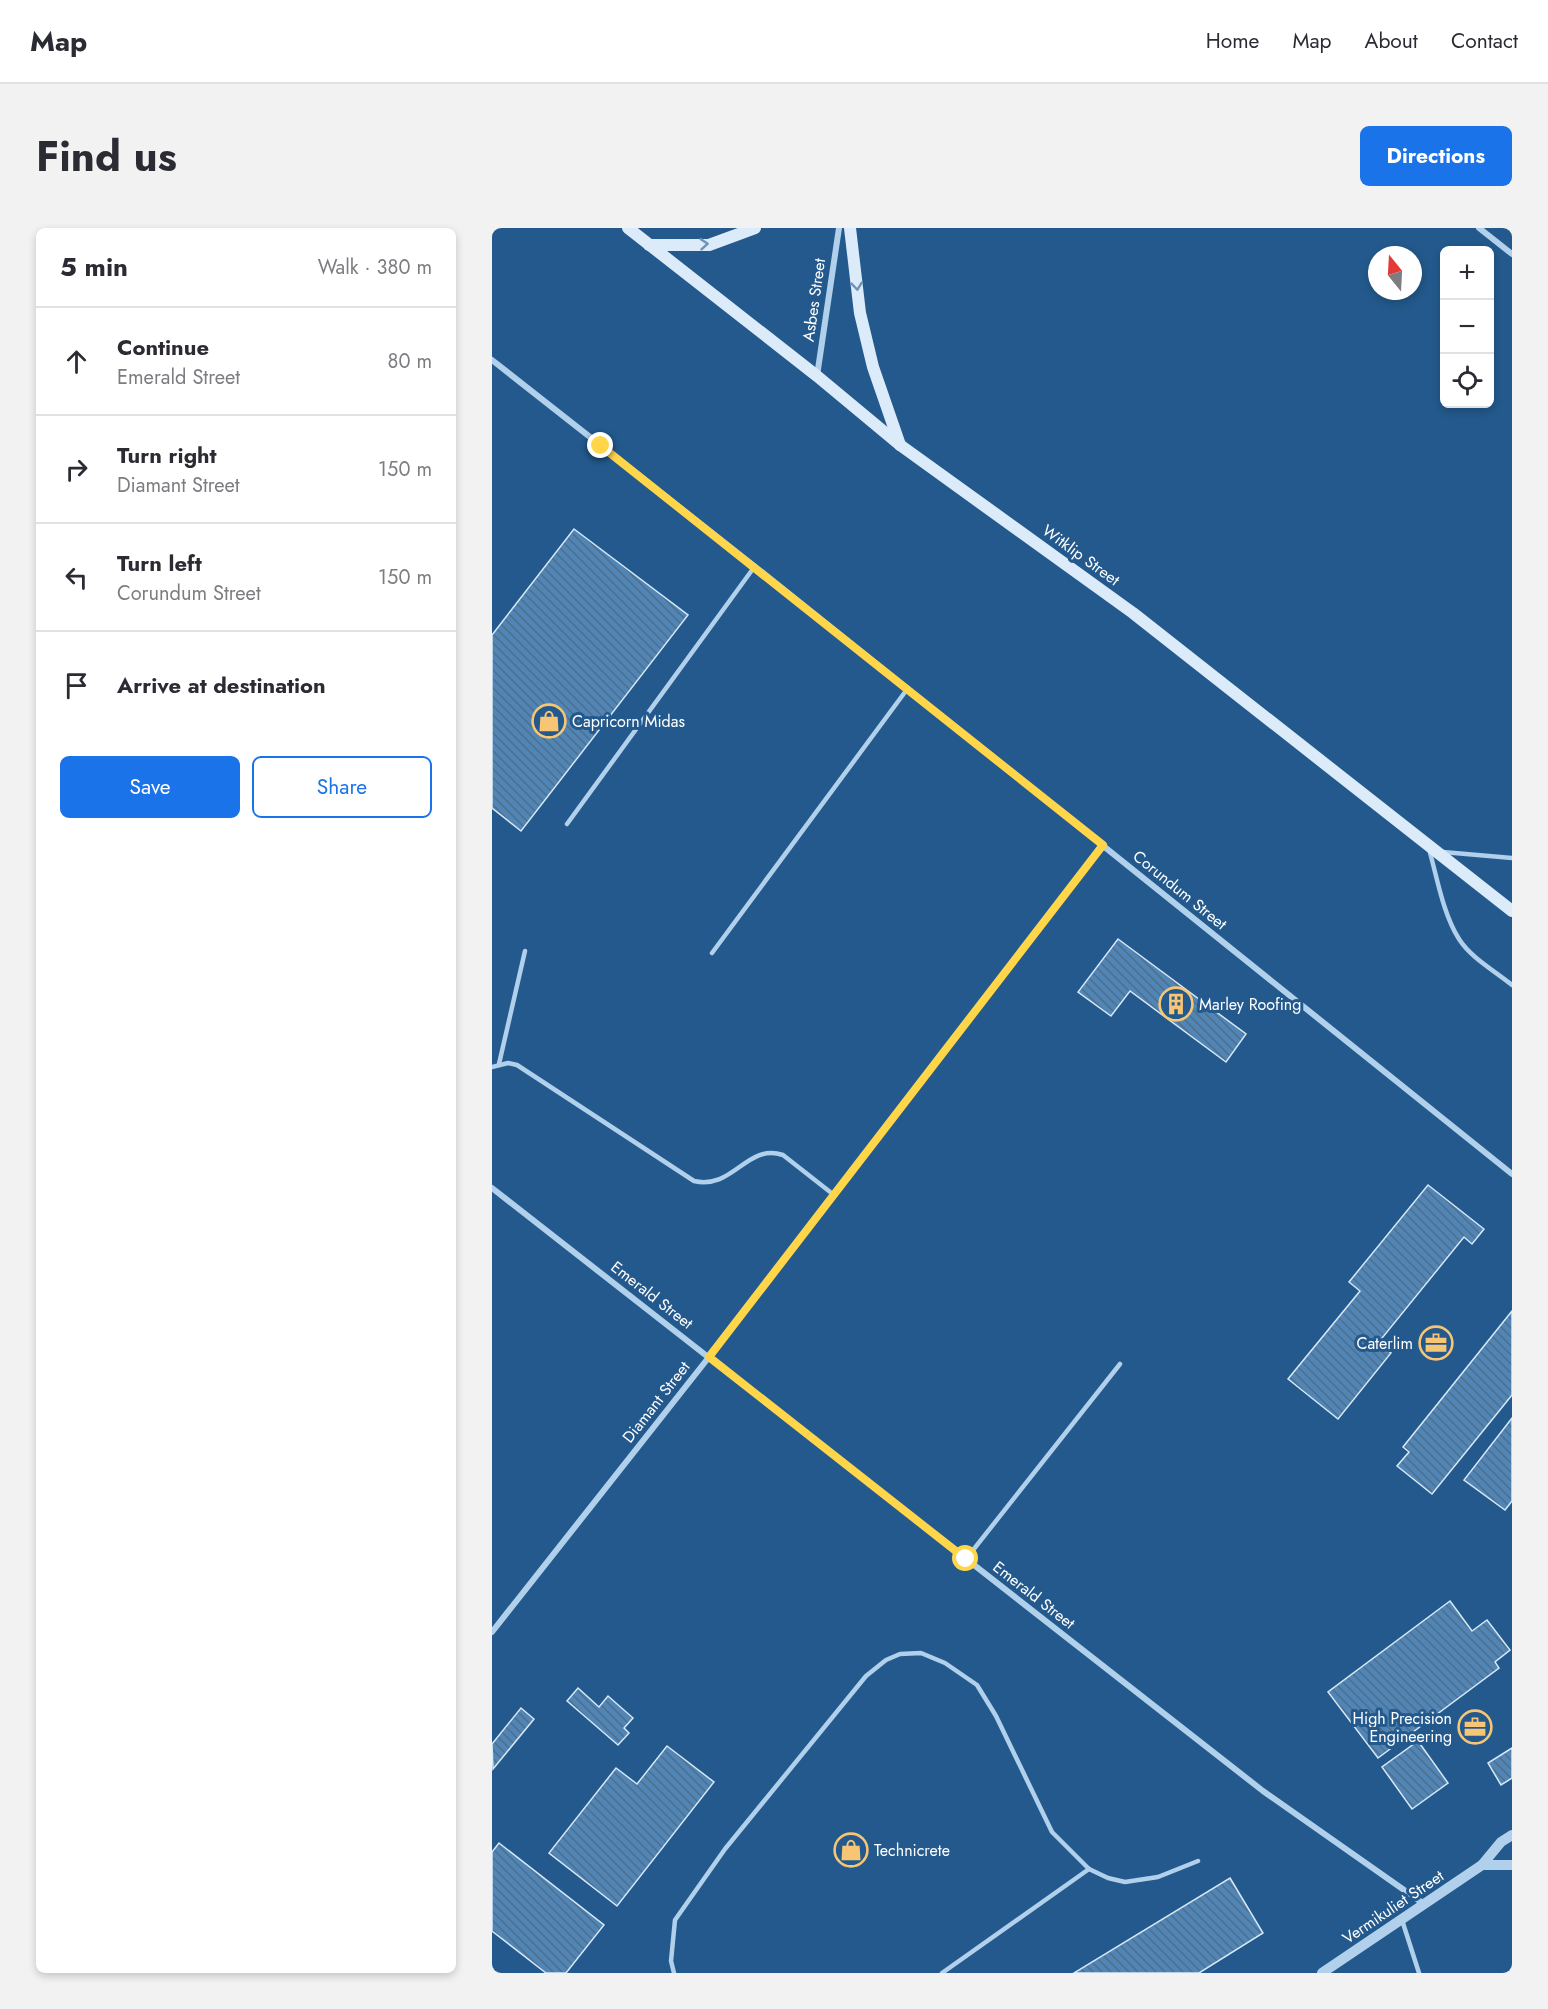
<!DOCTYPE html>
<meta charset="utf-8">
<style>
body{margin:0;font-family:Jost,sans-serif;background:#f2f2f3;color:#2b2b33}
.controls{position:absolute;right:18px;top:18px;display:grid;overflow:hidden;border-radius:9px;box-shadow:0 3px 9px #0003}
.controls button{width:54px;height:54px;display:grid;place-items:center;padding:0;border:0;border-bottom:2px solid #e1e1e2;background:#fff;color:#2b2b33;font:30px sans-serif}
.compass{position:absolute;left:876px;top:18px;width:54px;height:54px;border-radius:50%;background:#fff;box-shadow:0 3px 9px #0003;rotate:342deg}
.stop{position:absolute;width:18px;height:18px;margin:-14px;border:4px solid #ffd54a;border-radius:50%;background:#fff}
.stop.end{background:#ffd54a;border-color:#fff;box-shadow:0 2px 6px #0008}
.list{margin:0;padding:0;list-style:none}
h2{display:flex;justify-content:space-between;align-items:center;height:78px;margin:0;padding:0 24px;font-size:26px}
h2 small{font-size:20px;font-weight:400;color:#7c7c81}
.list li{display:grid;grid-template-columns:39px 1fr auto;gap:18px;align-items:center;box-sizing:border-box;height:108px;padding:0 24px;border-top:2px solid #e1e1e2}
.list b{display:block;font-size:22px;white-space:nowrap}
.list p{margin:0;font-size:20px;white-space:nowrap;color:#7c7c81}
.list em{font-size:20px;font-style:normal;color:#7c7c81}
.actions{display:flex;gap:12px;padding:18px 24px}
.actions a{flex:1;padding:14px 0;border:2px solid #1a73e8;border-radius:9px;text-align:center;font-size:21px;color:#1a73e8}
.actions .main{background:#1a73e8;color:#fff}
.icon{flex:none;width:33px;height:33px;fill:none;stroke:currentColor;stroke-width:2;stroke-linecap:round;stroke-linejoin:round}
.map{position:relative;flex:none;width:1020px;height:1745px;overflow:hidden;border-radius:9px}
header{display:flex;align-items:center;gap:36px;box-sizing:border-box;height:84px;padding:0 30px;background:#fff;border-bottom:2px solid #e1e1e2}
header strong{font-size:28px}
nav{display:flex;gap:33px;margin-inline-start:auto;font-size:21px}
.intro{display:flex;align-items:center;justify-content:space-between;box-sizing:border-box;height:144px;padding:0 36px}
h1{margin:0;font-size:42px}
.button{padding:15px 27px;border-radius:9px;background:#1a73e8;color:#fff;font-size:21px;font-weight:700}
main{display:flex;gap:36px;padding:0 36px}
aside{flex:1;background:#fff;border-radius:9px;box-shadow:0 3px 9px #0003}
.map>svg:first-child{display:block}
.building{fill:url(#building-back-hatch);stroke:#d6e8f8;stroke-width:1.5}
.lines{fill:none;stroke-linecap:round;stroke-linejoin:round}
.service{stroke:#b1d0eb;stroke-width:4.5}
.minor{stroke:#b1d0eb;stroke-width:6}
.tertiary{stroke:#b1d0eb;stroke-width:10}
.secondary{stroke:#dcebf9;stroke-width:12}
.oneway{stroke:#6d93b8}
.route{stroke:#ffd54a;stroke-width:8}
.labels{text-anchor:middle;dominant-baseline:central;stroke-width:6;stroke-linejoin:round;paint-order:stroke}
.street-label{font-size:16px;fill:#fff;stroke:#23598c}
.poi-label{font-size:16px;fill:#fff;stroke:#23598c;text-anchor:start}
</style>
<header>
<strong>Map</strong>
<nav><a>Home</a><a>Map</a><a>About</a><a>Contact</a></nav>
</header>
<div class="intro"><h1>Find us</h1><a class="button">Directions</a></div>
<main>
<aside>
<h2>5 min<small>Walk · 380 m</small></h2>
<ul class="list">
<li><svg class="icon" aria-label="ahead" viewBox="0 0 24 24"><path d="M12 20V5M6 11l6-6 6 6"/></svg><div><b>Continue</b><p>Emerald Street</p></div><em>80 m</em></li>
<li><svg class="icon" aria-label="right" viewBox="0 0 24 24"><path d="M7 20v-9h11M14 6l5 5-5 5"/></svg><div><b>Turn right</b><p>Diamant Street</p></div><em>150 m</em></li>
<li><svg class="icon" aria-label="left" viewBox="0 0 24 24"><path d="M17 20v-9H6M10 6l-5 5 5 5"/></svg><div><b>Turn left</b><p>Corundum Street</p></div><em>150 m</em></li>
<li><svg class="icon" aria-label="arrive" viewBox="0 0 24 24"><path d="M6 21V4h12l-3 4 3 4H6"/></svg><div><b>Arrive at destination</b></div></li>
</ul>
<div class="actions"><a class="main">Save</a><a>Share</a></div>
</aside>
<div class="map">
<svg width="1020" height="1745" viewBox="0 0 1020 1745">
<defs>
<pattern id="building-back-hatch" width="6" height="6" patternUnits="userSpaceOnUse" patternTransform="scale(1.5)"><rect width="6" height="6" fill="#5085b5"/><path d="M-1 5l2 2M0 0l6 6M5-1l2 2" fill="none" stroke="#4e6e8b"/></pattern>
</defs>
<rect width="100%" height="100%" fill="#23598c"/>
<!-- building -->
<g class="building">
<path d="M82,301L196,387L29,603L0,580V407Z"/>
<path d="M626,711L754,806L734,834L638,763L619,788L586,764Z"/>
<path d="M936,957L992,1001L980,1016L972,1009L886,1115L899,1125L846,1191L796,1151L868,1063L857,1054Z"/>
<path d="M1020,1083V1167L940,1266L905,1238L917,1224L911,1219Z"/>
<path d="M1020,1190V1273L1013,1282L972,1252Z"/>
<path d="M958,1373L980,1403L995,1392L1018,1422L1003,1434L1007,1440L886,1530L836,1464Z"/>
<path d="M86,1460L107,1479L116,1468L141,1490L132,1500L137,1505L126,1517L75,1473Z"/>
<path d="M29,1480L42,1491L1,1541L0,1516Z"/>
<path d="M926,1513L956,1555L920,1581L890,1539Z"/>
<path d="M175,1518L222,1554L125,1678L57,1625L124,1540L145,1556Z"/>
<path d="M1020,1520V1550L1009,1557L996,1535Z"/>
<path d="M7,1615L112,1697L74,1745H54L0,1703V1624Z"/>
<path d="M738,1650L771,1705L707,1745H582Z"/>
</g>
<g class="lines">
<!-- service -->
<g class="service">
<path d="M75,596L263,338"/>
<path d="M937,621C945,649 951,686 967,711C979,730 1003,743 1020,757"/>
<path d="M951,624L1020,630"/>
<path d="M220,725L416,460"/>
<path d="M7,836L33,723"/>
<path d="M0,839L16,835L25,837L202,953C242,962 254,915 291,927L342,967"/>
<path d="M474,1331L628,1136"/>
<path d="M910,1692L927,1745"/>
<path d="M182,1745L179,1733L183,1692L233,1621L374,1448L394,1432L408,1426L429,1425L453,1435L485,1457L504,1488L560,1604L597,1641L616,1650L633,1654L666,1649L706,1633"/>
<path d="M450,1745L597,1641"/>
</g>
<!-- minor -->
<g class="minor">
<path d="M987,0L1020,26"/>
<path d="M0,132L280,352L1020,946"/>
<path d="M325,148L347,0"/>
<path d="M0,960L771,1563L932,1676"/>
<path d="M0,1404L217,1129L611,617"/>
</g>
<!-- tertiary -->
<g class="tertiary">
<path d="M990,1637H1020"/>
<path d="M830,1745L990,1637L1009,1614L1020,1607"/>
</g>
<!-- secondary -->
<g class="secondary">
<path d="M136,0L325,148L408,217L641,385L1020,683"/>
<path d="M358,0L368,85L381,139L408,217"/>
<path d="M157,17H217L263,0"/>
</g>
</g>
<!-- one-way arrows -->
<defs><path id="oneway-chevron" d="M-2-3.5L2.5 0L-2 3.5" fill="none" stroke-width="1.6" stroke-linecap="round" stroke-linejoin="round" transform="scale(1.5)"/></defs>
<g class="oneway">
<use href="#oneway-chevron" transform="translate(212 16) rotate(-5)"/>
<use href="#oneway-chevron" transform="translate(365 58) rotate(84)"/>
</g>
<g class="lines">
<!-- route -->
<path class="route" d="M109,218L611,617L217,1129L474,1331"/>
</g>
<!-- icons -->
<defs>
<symbol id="shop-ring" viewBox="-11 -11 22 22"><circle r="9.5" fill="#23598c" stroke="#f6c674" stroke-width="1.5"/><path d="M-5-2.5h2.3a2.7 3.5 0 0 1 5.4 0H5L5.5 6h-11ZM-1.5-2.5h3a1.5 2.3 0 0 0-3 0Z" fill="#f6c674"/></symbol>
<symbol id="building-ring" viewBox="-11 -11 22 22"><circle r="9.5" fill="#23598c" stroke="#f6c674" stroke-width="1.5"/><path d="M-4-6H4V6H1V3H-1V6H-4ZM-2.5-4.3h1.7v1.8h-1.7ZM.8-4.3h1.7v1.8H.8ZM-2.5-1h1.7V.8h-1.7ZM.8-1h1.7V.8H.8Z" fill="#f6c674"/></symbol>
<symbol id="office-ring" viewBox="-11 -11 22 22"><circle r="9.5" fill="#23598c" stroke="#f6c674" stroke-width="1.5"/><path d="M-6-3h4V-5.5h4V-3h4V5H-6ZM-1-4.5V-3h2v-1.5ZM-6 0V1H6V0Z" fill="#f6c674"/></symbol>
</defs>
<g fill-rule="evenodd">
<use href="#shop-ring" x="38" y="474" width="38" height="38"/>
<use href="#building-ring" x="665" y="757" width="38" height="38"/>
<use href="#office-ring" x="925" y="1096" width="38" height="38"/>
<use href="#office-ring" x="964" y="1480" width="38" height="38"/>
<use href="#shop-ring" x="340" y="1603" width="38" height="38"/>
</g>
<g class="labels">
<!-- street labels -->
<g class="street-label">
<text transform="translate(322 72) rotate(-82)">Asbes Street</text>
<text transform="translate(589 327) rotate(36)">Witklip Street</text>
<text transform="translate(688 662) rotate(39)">Corundum Street</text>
<text transform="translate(160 1067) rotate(38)">Emerald Street</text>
<text transform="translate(164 1174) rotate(-52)">Diamant Street</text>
<text transform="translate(542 1367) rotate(38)">Emerald Street</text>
<text transform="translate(901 1679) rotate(-34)">Vermikuliet Street</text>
</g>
<!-- poi labels -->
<g class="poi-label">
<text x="80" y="493">Capricorn Midas</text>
<text x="707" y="776">Marley Roofing</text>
<text x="921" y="1115" text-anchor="end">Caterlim</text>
<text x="960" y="1490" text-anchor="end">High Precision<tspan x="960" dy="18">Engineering</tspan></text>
<text x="382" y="1622">Technicrete</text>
</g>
</g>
</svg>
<div class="controls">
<button>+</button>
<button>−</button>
<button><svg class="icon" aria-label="locate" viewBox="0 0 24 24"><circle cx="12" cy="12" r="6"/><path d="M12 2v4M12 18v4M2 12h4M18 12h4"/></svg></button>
</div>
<svg class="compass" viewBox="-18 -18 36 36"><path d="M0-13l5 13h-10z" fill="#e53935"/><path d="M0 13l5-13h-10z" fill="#7c7c81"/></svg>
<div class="stop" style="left:474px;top:1331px"></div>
<div class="stop end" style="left:109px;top:218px"></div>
</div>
</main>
